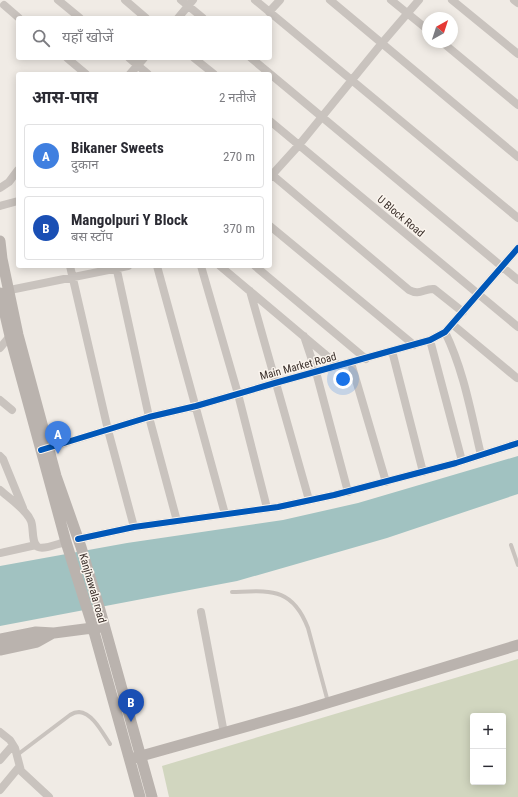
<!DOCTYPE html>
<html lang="hi">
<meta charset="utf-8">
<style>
body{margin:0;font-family:"Roboto Condensed","Noto Sans Devanagari",sans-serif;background:#f7f7f7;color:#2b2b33}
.controls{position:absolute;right:12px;bottom:12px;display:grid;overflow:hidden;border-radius:4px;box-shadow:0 2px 10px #0003}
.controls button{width:36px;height:36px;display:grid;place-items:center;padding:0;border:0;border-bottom:1px solid #e1e1e2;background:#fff;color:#2b2b33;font:20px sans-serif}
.compass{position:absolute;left:422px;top:12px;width:36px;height:36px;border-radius:50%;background:#fff;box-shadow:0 2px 10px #0003;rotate:39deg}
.you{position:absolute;left:343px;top:379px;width:14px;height:14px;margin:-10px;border:3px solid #fff;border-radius:50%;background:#1a73e8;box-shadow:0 0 0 6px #1a73e833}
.badge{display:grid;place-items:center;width:26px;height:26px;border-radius:50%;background:#db2777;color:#fff;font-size:13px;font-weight:700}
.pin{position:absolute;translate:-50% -33px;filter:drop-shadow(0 1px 2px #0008)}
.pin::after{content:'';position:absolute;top:21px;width:14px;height:12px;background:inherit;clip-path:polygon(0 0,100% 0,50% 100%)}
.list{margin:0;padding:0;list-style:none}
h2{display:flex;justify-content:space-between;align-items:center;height:52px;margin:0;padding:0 16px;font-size:17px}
h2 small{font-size:13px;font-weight:400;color:#7c7c81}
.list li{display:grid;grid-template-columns:26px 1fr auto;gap:12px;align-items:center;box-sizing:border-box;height:64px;margin:0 8px 8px;padding:0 8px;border:1px solid #e1e1e2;border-radius:4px}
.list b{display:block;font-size:15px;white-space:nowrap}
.list p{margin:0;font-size:13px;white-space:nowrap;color:#7c7c81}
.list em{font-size:13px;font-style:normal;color:#7c7c81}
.icon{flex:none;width:22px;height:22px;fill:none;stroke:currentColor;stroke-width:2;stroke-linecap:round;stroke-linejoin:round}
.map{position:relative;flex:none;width:518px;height:797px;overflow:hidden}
.search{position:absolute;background:#fff;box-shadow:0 2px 10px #0003;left:16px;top:16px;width:256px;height:44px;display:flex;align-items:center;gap:10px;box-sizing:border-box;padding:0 14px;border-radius:4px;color:#7c7c81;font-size:15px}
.panel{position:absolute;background:#fff;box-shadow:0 2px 10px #0003;left:16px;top:72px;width:256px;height:196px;border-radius:4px}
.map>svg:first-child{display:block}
</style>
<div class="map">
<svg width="518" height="797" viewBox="0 0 518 797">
<rect width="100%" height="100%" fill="#f0ebe5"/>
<path fill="#d1d6bf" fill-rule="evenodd" d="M518,659V797H169L162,766ZM473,716H503V782H473Z"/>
<path fill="#a1c2c1" d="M518,456V494L387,538L237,581L0,626V566L127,543L283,520L358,503Z"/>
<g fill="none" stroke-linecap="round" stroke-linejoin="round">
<path stroke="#c9c3be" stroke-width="4" d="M511,545L518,565
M232,592C269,591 292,586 308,628L328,702
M17,755L70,715C73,713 76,712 79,712C93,713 103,734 110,744"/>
<path stroke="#c9c3be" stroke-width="8" d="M58,0L80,18
M125,0L146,18
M181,0L203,18
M255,0L518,218
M330,0L518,157
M391,0L428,30
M452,0L518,54
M514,0L518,3
M4,5L19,18
M269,12L280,0
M178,18L193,0
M442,42L518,105
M67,58L86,74
M129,58L148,74
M194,58L214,74
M251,58L518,280
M130,74L144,58
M270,121L518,327
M270,173L409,290C420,296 424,288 434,289L463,312
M270,177L299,145L382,43L419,0
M0,188L9,182L18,170
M0,206L18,201
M270,226L414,345
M70,266L108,430L134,527
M116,266L149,417L177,521
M157,266L225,514
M201,266L238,394L267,508
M220,266L339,366
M255,266L366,359
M5,291L128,266
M250,291L309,500
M452,324L517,378
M445,332C464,371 471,413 481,455
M304,336L316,372L348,492
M430,340L462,461
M0,348L10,336
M392,351L423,472
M351,363L386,482
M0,400L12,410
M45,449L149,417L196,406L275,383L430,340L445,332L518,248
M0,456L3,459L23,508
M0,490C9,498 26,509 31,521C34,528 31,543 38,547C44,550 60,543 66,542
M78,539L134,527L278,507L334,495L456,463L518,443
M0,553L36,545
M201,612L224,733
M0,732L10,740L15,748L21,771L49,797
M0,760L13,745
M0,790L19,767"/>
<path stroke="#bab3ae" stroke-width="11" d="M0,241L2,259L18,335L56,476L81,547L100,610L152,797
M0,293L10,336L66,542L91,621L140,797
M0,639L36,632L54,633L100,627
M0,650L37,642L53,633
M134,758L301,711L518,645"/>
<g stroke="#fbf5ee" stroke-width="8">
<path id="cycleway" d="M41,450L149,417L196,406L275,383L430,340L445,332L518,248
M78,539L134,527L278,507L334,495L456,463L518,443"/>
</g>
<use href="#cycleway" stroke="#0057b8" stroke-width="6"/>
</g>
<g text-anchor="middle" stroke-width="3" stroke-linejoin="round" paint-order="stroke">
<g font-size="11" fill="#3b302b" stroke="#fbf5ee">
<text transform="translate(401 216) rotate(40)" y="4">U Block Road</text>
<text transform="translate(298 366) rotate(-15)" y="4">Main Market Road</text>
<text transform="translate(93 588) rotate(74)" y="4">Kanjhawala road</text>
</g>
</g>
</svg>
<div class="controls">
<button>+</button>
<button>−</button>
</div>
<svg class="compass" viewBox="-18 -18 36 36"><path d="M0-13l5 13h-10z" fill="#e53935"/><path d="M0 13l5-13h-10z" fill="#7c7c81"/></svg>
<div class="you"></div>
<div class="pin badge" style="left:58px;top:454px;background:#3f7fe0">A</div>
<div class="pin badge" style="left:131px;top:722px;background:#1a4fb4">B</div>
<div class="search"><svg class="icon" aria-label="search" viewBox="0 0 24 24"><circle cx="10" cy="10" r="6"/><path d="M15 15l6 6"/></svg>यहाँ खोजें</div>
<section class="panel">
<h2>आस-पास<small>2 नतीजे</small></h2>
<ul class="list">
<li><span class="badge" style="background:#3f7fe0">A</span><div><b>Bikaner Sweets</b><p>दुकान</p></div><em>270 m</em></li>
<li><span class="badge" style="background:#1a4fb4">B</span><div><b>Mangolpuri Y Block</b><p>बस स्टॉप</p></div><em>370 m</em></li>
</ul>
</section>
</div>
